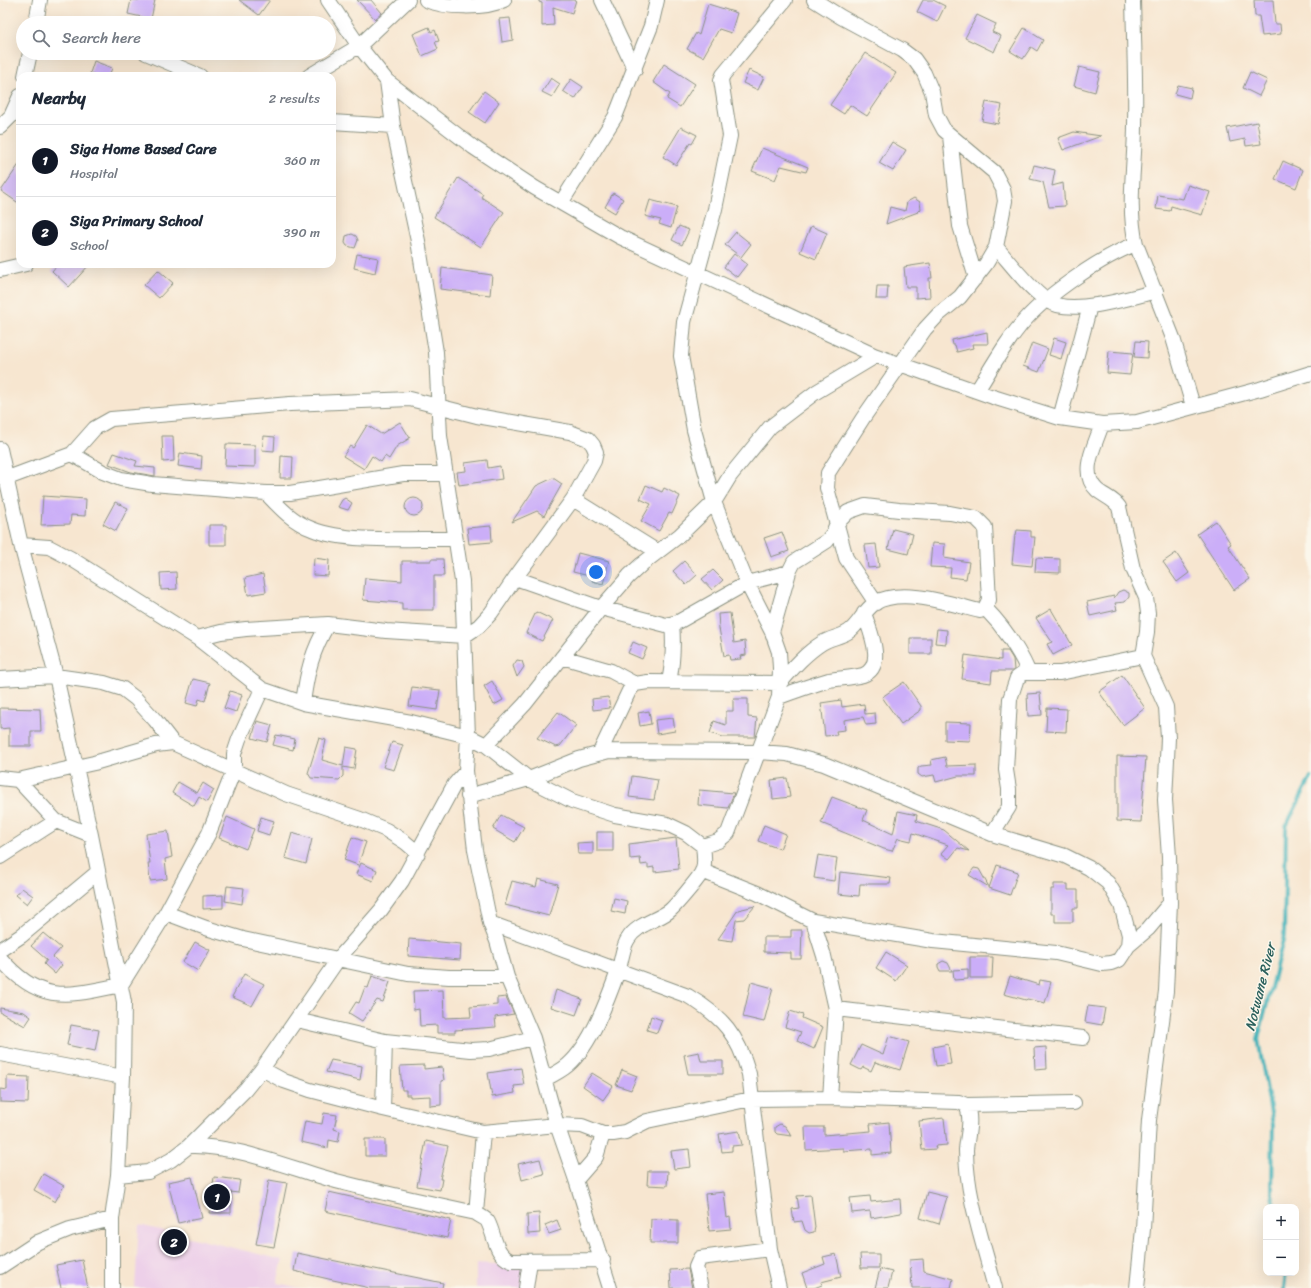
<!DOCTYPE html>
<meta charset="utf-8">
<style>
body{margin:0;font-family:Sriracha,sans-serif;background:#f6f6f7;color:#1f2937}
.controls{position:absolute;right:12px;bottom:12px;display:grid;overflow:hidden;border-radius:8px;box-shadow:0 4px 16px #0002}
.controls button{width:36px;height:36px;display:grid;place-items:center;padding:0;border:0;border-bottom:1px solid #e0e1e3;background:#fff;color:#1f2937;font:20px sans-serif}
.you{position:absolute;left:596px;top:572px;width:14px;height:14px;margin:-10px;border:3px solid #fff;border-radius:50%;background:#1a73e8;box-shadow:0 0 0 6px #1a73e833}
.badge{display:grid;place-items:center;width:26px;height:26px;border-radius:50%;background:#111827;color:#fff;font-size:13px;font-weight:700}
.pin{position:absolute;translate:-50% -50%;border:2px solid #fff;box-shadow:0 1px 4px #0006}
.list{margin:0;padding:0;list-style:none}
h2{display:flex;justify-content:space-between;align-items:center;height:52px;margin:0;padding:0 16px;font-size:17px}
h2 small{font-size:13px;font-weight:400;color:#747a83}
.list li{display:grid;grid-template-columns:26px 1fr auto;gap:12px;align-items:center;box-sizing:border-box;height:72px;padding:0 16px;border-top:1px solid #e0e1e3}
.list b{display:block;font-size:15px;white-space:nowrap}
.list p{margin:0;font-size:13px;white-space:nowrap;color:#747a83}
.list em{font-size:13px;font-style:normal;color:#747a83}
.icon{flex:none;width:22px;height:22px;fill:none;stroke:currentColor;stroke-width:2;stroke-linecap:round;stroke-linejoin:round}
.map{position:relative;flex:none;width:1311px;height:1288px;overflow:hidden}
.search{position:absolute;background:#fff;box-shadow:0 4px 16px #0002;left:16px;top:16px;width:320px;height:44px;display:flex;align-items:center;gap:10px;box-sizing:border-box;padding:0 14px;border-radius:22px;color:#747a83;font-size:15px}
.panel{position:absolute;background:#fff;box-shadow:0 4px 16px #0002;left:16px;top:72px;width:320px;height:196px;border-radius:12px}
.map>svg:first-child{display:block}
</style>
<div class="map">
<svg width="1311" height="1288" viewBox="0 0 1311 1288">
<rect width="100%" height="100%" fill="#fbf7ec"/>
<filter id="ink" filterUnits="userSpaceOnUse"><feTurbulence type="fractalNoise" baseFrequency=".025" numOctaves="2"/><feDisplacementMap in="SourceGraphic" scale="8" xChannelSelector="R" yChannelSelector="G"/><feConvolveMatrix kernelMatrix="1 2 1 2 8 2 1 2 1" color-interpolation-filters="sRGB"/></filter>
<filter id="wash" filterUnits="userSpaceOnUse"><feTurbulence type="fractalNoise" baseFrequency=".012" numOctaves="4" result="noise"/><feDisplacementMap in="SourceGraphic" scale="16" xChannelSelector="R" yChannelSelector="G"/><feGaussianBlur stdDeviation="0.9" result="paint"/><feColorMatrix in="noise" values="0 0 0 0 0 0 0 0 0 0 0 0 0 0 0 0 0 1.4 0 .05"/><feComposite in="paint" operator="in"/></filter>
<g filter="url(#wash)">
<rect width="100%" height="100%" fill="#f7e6d0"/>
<path fill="#edd0e9" d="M139,1225L283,1260L277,1283L301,1288H135Z
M476,1263L527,1266L525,1288H476Z"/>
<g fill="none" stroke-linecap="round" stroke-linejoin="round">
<path stroke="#42b2b9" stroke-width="4" d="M1274,1207L1272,1194L1273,1125L1258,1039L1284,936L1286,826L1311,777
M1284,1288L1286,1273"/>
</g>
<g id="blocks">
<path fill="#cbaef8" d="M131,0H155L151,19L128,14Z
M239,0H270L259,15Z
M357,0H371L382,13L375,19Z
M539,0H576L572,13L553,7L554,25L542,26V3L539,2Z
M923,0H933L945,6L937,22L917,12Z
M1254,0H1273L1275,24H1280L1281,34L1262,36L1259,16H1255Z
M708,4L737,13L731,33L719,29L703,57L687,49L696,33L699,35Z
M977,15L996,24L992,32L1001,36L994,52L965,38Z
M510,18L513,40L502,42L499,19Z
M429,27L431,32L435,30L439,41L435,42L438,49L422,56L413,34Z
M1024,28L1043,40L1037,51L1031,47L1023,59L1010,51Z
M865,53L896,73L867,116L850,105L844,114L830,105Z
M94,61L112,68L109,76H99L90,73Z
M664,64L695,84L680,107L667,99L670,94L653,82Z
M1079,67L1100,72L1095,92L1074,86Z
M749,70L764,77L758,90L743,83Z
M1250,72L1267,80L1259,96L1243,88Z
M551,78L560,84L552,97L542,92Z
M571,79L583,87L575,99L563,91Z
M1178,85L1192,88L1190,98L1175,94Z
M484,91L499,102L485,123L469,112Z
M986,102L1002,105L998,124L982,121Z
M1257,122L1261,144L1246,146L1245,139L1230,142L1227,128Z
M681,127L697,135L692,144L690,143L676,165L663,157Z
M1074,132L1101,136L1063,150L1058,138Z
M892,142L906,150L893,171L879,163Z
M762,148L808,167L806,172L781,166L775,180L752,171Z
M1283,161L1303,170L1296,188L1275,179Z
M20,163V204L1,191Z
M1034,165L1055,170L1052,186L1063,183L1065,206L1049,207L1043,182L1030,179Z
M458,178L483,194L481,197L504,212L481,247L434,217Z
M1188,185L1210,192L1202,215L1171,206L1170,211L1156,209L1158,195L1183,199Z
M613,193L623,199L615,213L605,207Z
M914,198L920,202L921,209L918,212L886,224L890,207L905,211L907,202Z
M650,200L677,207L671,228L659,224L661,220L645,216Z
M679,226L689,230L682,245L672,240Z
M811,226L827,233L816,259L800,252Z
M736,232L751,244L741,257L725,245Z
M352,234L356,236L358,240L355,248L347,246L345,243L346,236Z
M357,254L378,258L375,273L354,268Z
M734,254L747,264L737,277L724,267Z
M930,263L932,278H929L930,297L916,298V287H906L904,267Z
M58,264H90L69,287L52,271Z
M442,268L492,275L490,295L440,289Z
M158,270L173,283L159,298L144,285Z
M877,286H888L887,299H876Z
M987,332L988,344H972L973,348L957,352L955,345H953L952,340Z
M1054,338L1066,342L1061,359L1049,355Z
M1136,341L1148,342L1147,358L1134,357Z
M1032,343L1048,349L1039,372L1023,366Z
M1109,351L1133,353L1130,375L1107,373Z
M400,422L410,438L397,446L389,459L385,456L381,462L372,456L364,469L343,456L350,446L353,448L367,425L381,434Z
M162,436H173L174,461L163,462Z
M264,436L275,437L274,451L262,450Z
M226,444L255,445V467L225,466Z
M114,453L137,461L135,466L155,468V476L131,472L109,464Z
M180,453L202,456L201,469L178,466Z
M281,456L293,457L292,478H280Z
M487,460L488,468L500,466L502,479L459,485L457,472L466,471L465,463Z
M553,478L562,484L544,516L537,511L512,522L536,486Z
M646,485L662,492L664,488L680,496L672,514L669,513L659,531L641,521L651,504L640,499Z
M43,496L86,499L85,516L71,515L70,524L41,525Z
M345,498L352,503L348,510L338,507L342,500Z
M405 507a9 9 0 1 1 18 0a9 9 0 1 1-18 0Z
M115,502L128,508L116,531L103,524Z
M1216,521L1231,544L1228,546L1250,579L1234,590L1197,534Z
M209,525H226V545H209Z
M491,526L492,542L469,544L467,528Z
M893,529L913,534L908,554L888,549Z
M1017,530L1031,531V537H1035L1032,566L1012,564L1015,535H1016Z
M782,532L789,551L771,557L764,538Z
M932,543L945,544L944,558L969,562L966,579L950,577L951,568L930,567Z
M876,544L879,567L868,568L865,545Z
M578,553L609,561L603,584L592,581L593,577L573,572Z
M1176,553L1189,573L1177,582L1163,562Z
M314,558L329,560L328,576L313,575Z
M1036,558L1060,559V573L1035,572Z
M431,559H443L444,576H434V610H402V603L363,600L365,578L402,581V561H431Z
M684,561L697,575L686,585L673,571Z
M713,570L723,580L712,590L702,579Z
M176,572L177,589L161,590L160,573Z
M263,574L266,592L248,595L245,578Z
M1123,590L1129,593V597L1125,602L1115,603L1117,610L1090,616L1087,602L1114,596V598L1118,592Z
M1051,609L1072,645L1053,655L1047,644L1052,642L1036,618Z
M536,612L553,620L542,641L526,633Z
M730,613L734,643L745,641L746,655L740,656L741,659L730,660L729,655L724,656L719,628L718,614Z
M937,629L947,630L946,644L935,643Z
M910,638H931V654H910Z
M633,642L647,648L642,659L628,653Z
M1001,651H1008L1013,659L1014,670L1012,671H992L991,683L962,679L965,655L1001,660Z
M517,660L522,661L524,667L517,677L513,666Z
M1122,675L1145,708L1123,725L1099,692Z
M193,679L210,683L205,701L199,699L197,706L186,703Z
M492,681L503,700L494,705L484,686Z
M904,682L921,706V710L901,724L882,697Z
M412,687L440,690L437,710L409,706Z
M230,691L242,695L236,712L224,708Z
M1040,693L1042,715L1028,716L1027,694Z
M608,697L610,708L593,710L592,699Z
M733,699H748V717L757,718L755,737H723L710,733L714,721L726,725V711H733Z
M841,700L842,707L864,704L865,714L875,713L876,724L866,725L863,717L844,720L845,730L836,731L837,735L825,736L821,703Z
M0,708L40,709L41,731H31V746H9V728L0,729Z
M1047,708L1067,709L1066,732L1046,731Z
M649,711L651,724L640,726L638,713Z
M558,712L576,725L560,746L556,747L537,738Z
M673,718L675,731L657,734L655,720Z
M257,721L272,725L267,742L252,738Z
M945,722L971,723L970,741L945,740Z
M276,735L295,739L293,750L273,745Z
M319,738L326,740L322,760L343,766L346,747L357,749L354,769L343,767V776L339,780L311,778L308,773Z
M392,742L403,745L394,770L383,767Z
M1117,756L1146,757L1141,822L1117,821Z
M945,757L947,766L976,765V776H958L936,782L934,775L922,777L918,774V768L921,766L932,765L931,760Z
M632,776L658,780L654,800L629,797Z
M787,778L790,797L773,799L771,780Z
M178,782L197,793L203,783L214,790L207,802L199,797L194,806L172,793Z
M699,790L734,793L728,808L698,805Z
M832,797L867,810L863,820L893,834L898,811L917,815L916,821L944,830L969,851L958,848L949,859L941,853L948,845L913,833L911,841L898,838L892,851L884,849L821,823Z
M501,815L524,827L515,842L493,829Z
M227,817L254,829L246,849L219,838Z
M261,817L274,821L269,835L257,831Z
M764,825L786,834L780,849L758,841Z
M168,831L172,857L165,859L167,879L150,881L148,863H150L146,834Z
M597,832H613V851H597Z
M292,833L312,839L306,864L285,858Z
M352,837L366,842L358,865L344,860Z
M676,838L679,869L654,872V867L648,868V864L641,865L640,858L630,859L629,844Z
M593,842V854H578L577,843Z
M818,855L837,858L834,881L814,878Z
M361,863L377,870L373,881L356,874Z
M997,865L1018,872L1010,895L989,888Z
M974,868L979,869L989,887L969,875Z
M840,872L891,878L890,884H860L859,896L838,894Z
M538,879L558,884L549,916L505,905L512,881L536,887Z
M1054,884H1068V890H1078V908H1073V922H1055V914H1051V889H1054Z
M227,886L244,888L242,904L225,901Z
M22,888L33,896L27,904L16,895Z
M223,895V908L203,909V896Z
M614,898L627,901L625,914L611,911Z
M755,906L744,919L736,920L732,941L718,939L738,910Z
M791,930H802L801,959H791V953L764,952V937H791Z
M43,933L61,948L53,957L62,965L55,974L44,964L47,960L31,946Z
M409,939L461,944L460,960L408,956Z
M195,942L210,950L198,971L183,962Z
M886,952L907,965L896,981L876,968Z
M970,957H993L992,978H970Z
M943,961L948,963L952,971H940L938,967V964Z
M968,969V979L954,980L953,970Z
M244,974L264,984L252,1006L232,997Z
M372,976L390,982L383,1002L377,1000L362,1021L349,1013L356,1002L359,1003L365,987L368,988Z
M1010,976L1039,985L1040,980L1051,982L1045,1003L1027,999L1026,1000L1004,994Z
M751,982L773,988L764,1022L743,1017Z
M443,990L444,1018L471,1017L470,1007L497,1005V998L506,997L514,1014L495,1017L496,1027L455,1030V1033H437V1025L420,1026L419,1009L414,1010L413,991Z
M556,990L582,999L576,1015L551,1007Z
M1088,1006L1105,1008L1102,1025L1085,1022Z
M0,1008L24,1012L31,1017L25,1026L0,1012Z
M790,1011L803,1015L802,1018L823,1027L814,1049L797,1041L801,1032L785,1027Z
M651,1016L662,1020L657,1033L647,1030Z
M71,1025L99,1030L95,1051L67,1045Z
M889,1036L909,1042L900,1070L875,1062L871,1071L863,1067L861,1070L851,1065L861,1045L883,1055Z
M948,1044L951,1064L936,1066L933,1047Z
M1046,1047L1047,1069L1035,1070L1034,1048Z
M699,1052L701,1061H723V1074H688L684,1055Z
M331,1060L362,1066L360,1080L326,1072Z
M424,1065V1069L442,1067L444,1080L441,1081V1105L430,1106V1096L410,1097V1095H406V1090H402L400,1066Z
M521,1068L524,1085L514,1086L515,1093L492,1097L488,1073Z
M622,1070L637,1076L631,1090L616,1085Z
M592,1073L613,1086L603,1100L583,1086Z
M7,1076L29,1077L28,1103L0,1102V1089L7,1090Z
M324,1113L337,1115L334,1129L340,1131L338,1142L329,1140L328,1148L301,1142L305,1121L322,1124Z
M944,1118L947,1145L935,1146L936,1149L922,1150L919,1121Z
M889,1122L891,1153L872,1155V1149L843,1151V1148L806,1150L805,1127H824V1135L871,1131L870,1124Z
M780,1124L785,1126L792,1136L777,1134L775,1132V1127Z
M739,1131L742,1145L732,1146V1151L722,1152L719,1134Z
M365,1139H385V1156H365Z
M426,1141L448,1146L440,1179H442L440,1190L417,1186Z
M689,1149L691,1167L674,1169L671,1151Z
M540,1159L544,1174L522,1180L518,1164Z
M648,1171H668L667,1186L647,1185Z
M43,1174L64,1186L55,1202L34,1190Z
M192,1177L202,1218L178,1223L168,1182Z
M214,1177L240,1180L238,1193L231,1192V1213H209Z
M269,1180L287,1183L274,1247L256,1244Z
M329,1192L451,1220L447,1238L325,1211Z
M724,1192L727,1218L730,1217L731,1229L709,1231L705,1194Z
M927,1192L947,1197L939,1224L920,1218Z
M811,1195L815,1227L814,1232L809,1233L805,1230L802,1221L794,1222L792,1209L799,1208L797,1196Z
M870,1196L871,1202L900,1199L901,1213L871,1218L870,1211L852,1213L850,1198Z
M539,1213L540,1233L528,1234L527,1214Z
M651,1219L678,1220V1243H650Z
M557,1220L561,1230L549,1234L545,1225Z
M297,1253L443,1283L442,1288H370L333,1280L294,1271Z
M836,1254L841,1277L821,1282L822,1285L814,1288H807L802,1273L825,1264L823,1257Z
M860,1254H879V1268H861Z
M923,1259L924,1271L953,1279L951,1288H912L910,1260Z
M82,1260L88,1288H61L56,1265Z
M688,1269L692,1288H671L670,1270Z
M880,1269L892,1272L888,1288H875Z"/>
</g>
</g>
<g filter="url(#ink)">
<use href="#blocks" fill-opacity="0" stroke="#8b9282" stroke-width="1"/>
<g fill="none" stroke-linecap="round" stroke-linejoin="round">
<g stroke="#8b9282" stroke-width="16">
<path id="minor" d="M328,0L359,46L387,81L473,147L535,188L620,237L874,355L993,397L1060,418L1102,424L1137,422L1260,389L1311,373
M426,0C444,8 486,9 504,0
M602,0L635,70
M814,0L841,17L902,50L914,59L924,73L932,92L936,115L944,130L994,172L1003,189L1005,201L996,247L986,264L960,297L938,315L925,329L863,418L828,473L827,488L846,558L876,603
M1133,0C1134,42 1136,84 1135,125C1135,165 1127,205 1136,244L1173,338L1193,406
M36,23L40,0
M146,53L200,76
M25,76L30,53
M309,76L359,46L408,0
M387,81L393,126L418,241L436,352L440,436L462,581L468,736L466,771L475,850L490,923L497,941L507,977L533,1038L557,1125L576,1180L610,1288
M332,122L393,126
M0,127L11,116L20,96
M950,136L960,226L976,278
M561,203L615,117L651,26L657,0
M996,247C1011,264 1027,286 1046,300C1068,317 1131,298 1156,291
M0,270L26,264
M977,391C992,367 1006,341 1025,320C1048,294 1103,256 1136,244
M1060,418L1090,306
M1102,424C1096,444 1078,472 1097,490C1104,496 1114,499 1119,507L1133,569L1146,598L1148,613L1147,632L1143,656L1166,707L1168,738L1165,800L1169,857L1170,903L1166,991L1149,1120L1143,1229L1137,1288
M0,449L21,545L56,676L91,835L124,1002L123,1077L118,1175L112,1219V1288
M72,454L103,472L121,479L152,484L266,493H290L403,474H445
M5,479L72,454L95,428L111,419L290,404L410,399L477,416L570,432L588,439L593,445L596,452L594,461L573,499L515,578L491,613L479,626L464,636L386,631L328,624L246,629L221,632L197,638
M266,493C280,508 293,522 312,529C349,544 414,538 455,539
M573,499L658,552
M21,545L49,547L70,558L197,638L262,689L303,703L411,722L468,736L486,745L529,779L572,801L615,815L667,824L686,833L703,846C704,853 705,863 703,870C700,877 674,908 668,912C655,921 636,925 628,939C622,948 622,961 618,971C608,999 591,1045 568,1065C561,1071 553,1075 545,1079
M515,578L601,608L666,625L678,622L747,583L789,572
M985,608C1005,628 1018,648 1029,673
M562,657L611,671L635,684
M0,679L56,676L104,683L123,689L136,699L155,720L173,743L286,794L360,819L386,830L405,842L418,853
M669,682C673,662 674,645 672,624
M779,697C795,691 812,685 829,680C840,678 852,678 863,675C887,666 869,629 864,613
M303,703C307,672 312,651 328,624
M486,745L525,704L601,608L629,576L642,564L680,535L714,502L730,476L770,427L816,392L876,356
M600,752L629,691L635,684L648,682L780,683C793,668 806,653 822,643C830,638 840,637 848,632C859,625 863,611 875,603C902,587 951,604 980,611L985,608L989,600L985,527L976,518L950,513L899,510L865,506L848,512L837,523L833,533L827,541L794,562L789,572L772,632
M0,778L18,780L56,821L91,835
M18,780L94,763L156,745L173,743
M468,796L529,779L579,759L609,751L759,752L787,754L824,764L992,834L1065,856L1089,868L1108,883L1121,905L1129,935L1128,946L1123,954L1119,960L1111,963L1102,964L1056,953L933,941L813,921L757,893L702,871
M992,834L1009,807V789L1006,770L1010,699L1017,678L1024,673H1060L1143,656
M703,846L718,841L728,833L779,697L780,668L779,652L772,632L747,583L714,502L694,430L681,356L684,322L715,209L730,136L721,80L723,75L785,0
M0,857L56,821
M166,913L206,928L243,939L408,974L449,977H507
M813,921L824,956L836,1009L830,1098
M490,923L688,996C723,1017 738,1035 749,1074L770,1249L779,1288
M1128,946L1148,929L1170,903
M0,950L21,936L98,872
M0,958C40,1005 67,996 121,985L166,913L209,833L234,770V754L239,739L262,689
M836,1009L1083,1038
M297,1020L385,1041L471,1050L489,1049L533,1038
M0,1054L123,1077
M262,1069L284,1081L310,1090L383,1109L483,1132L557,1125L582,1126L603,1134H613L625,1132L647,1121L751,1099L830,1098L959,1102L966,1105L1074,1103
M966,1105C973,1119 967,1136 966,1150C966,1195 984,1245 995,1288
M383,1109L385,1041
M189,1146C234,1144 292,1169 336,1181C382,1193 429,1203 476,1213C479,1216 486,1218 488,1222C495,1236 495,1255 511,1261L603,1260
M118,1175L148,1172L171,1160L189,1146L245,1090L262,1069L339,958L381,910L402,881L454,785L466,771
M576,1180L596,1157L603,1134
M476,1213L483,1132
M0,1267L38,1242L70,1229L112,1219
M526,1288L530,1261
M701,1288L696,1267L700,1258L770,1249"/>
</g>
<use href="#minor" stroke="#fff" stroke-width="14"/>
</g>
</g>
<g text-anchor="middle" stroke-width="3" stroke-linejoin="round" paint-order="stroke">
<g font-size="14" font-style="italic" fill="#2a605c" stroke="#fbf7ec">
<text transform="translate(1260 987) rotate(-76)" y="5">Notwane River</text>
</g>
</g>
</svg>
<div class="controls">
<button>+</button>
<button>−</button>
</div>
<div class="you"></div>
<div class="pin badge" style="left:217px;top:1197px">1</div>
<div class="pin badge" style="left:174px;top:1242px">2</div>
<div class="search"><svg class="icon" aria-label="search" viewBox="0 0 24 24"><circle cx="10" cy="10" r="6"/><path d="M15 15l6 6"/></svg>Search here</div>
<section class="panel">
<h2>Nearby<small>2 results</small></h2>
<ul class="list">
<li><span class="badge">1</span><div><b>Siga Home Based Care</b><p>Hospital</p></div><em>360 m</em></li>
<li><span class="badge">2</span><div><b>Siga Primary School</b><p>School</p></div><em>390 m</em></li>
</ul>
</section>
</div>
